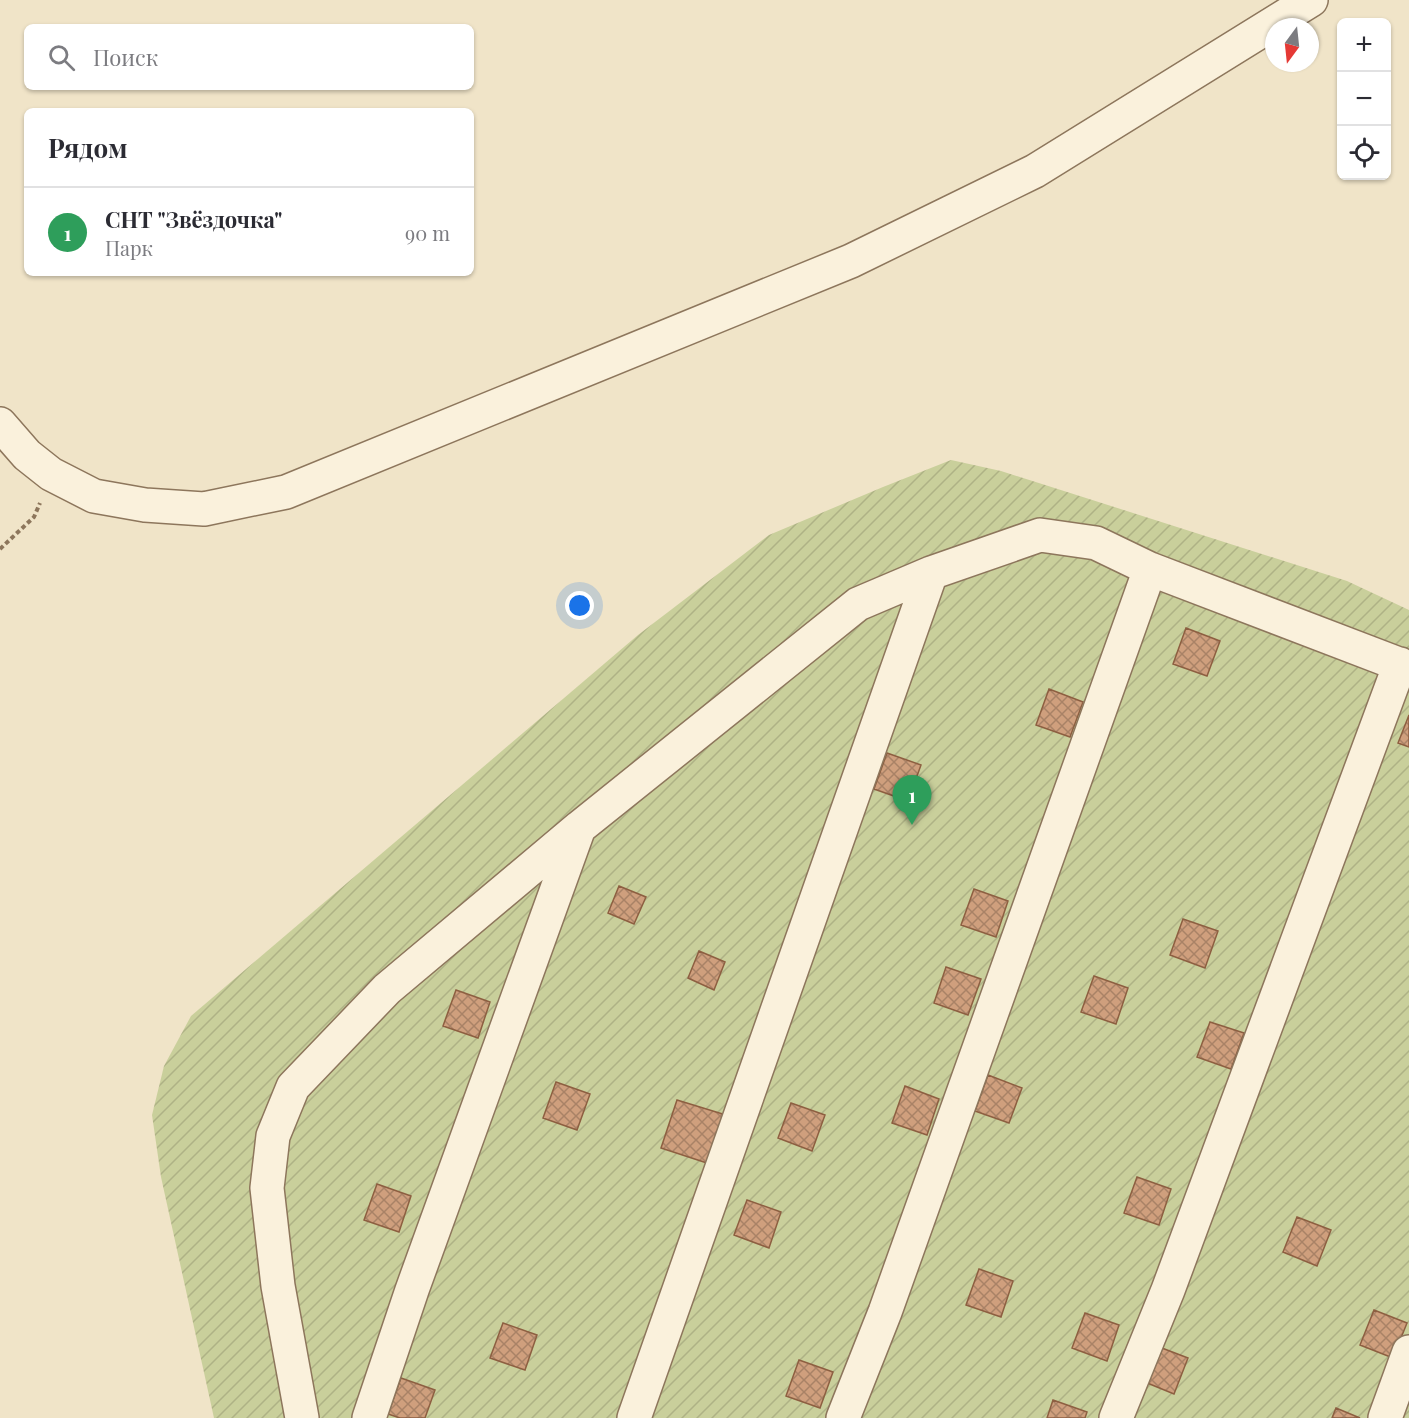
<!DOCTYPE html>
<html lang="ru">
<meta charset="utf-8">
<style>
body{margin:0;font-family:"Playfair Display",serif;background:#f2f2f3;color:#2b2b33}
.controls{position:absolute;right:18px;top:18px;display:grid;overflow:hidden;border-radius:9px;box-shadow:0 2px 4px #0004}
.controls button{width:54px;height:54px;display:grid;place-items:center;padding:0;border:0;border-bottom:2px solid #e1e1e2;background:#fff;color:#2b2b33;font:30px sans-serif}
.compass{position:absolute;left:1265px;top:18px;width:54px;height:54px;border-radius:50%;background:#fff;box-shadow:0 2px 4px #0004;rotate:195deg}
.you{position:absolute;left:580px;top:606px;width:21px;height:21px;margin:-15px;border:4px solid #fff;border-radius:50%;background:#1a73e8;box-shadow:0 0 0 9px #1a73e833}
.badge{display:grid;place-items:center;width:39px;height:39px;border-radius:50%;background:#9e2a2b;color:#fff;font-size:20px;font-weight:700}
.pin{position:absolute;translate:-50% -50px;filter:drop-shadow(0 2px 3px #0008)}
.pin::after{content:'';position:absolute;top:32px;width:21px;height:18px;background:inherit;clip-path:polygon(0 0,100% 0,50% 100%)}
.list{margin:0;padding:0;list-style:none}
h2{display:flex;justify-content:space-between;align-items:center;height:78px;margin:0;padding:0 24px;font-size:26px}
h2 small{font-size:20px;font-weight:400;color:#7c7c81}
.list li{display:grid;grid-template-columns:39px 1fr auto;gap:18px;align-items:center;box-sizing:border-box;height:90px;padding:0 24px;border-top:2px solid #e1e1e2}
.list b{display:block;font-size:22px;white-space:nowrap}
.list p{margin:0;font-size:20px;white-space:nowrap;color:#7c7c81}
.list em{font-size:20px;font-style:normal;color:#7c7c81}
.icon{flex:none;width:33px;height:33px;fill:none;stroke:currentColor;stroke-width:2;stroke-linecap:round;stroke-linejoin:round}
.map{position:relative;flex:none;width:1409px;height:1418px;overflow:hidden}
.search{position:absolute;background:#fff;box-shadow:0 2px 4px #0004;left:24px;top:24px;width:450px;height:66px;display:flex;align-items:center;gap:15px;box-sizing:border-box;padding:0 21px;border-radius:9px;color:#7c7c81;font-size:22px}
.panel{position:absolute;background:#fff;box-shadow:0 2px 4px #0004;left:24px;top:108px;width:450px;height:168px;border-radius:9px}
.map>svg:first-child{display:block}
</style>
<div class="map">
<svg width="1409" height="1418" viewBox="0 0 1409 1418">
<defs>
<pattern id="garden-furrows" width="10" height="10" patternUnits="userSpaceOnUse" patternTransform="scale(1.5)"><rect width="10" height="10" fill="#c9cf9b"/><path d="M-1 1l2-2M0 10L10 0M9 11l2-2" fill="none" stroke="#aeb285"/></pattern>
<pattern id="building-cross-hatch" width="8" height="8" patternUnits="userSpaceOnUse" patternTransform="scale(1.5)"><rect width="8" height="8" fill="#cf9f7d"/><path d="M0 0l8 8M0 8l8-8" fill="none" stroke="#a98266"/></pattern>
</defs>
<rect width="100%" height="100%" fill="#f0e4c8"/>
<path fill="url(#garden-furrows)" d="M951,460L1001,471L1347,581L1409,610V1418H214L161,1177L152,1115L164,1066L191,1016L638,635L769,535L883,487Z"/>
<path fill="url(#building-cross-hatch)" stroke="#8d5f41" stroke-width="1.5" d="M1186,628L1220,641L1207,676L1173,664Z
M1049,689L1083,702L1070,737L1036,725Z
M1409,715V747L1398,743Z
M887,753L921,765L908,801L874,789Z
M619,886L646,897L634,924L608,913Z
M974,889L1008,901L996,937L961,925Z
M1183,919L1218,931L1205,968L1170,955Z
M699,951L725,962L714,990L688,978Z
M946,967L981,979L968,1015L934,1003Z
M1094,976L1128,988L1116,1024L1081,1012Z
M456,990L490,1002L478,1038L443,1026Z
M1210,1022L1244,1033L1231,1069L1197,1057Z
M988,1075L1022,1088L1009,1123L975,1111Z
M556,1082L590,1094L577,1130L543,1118Z
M905,1086L939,1099L927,1135L892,1123Z
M677,1100L726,1115L710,1164L661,1148Z
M791,1103L825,1115L812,1151L778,1138Z
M1137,1177L1171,1189L1159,1225L1124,1213Z
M377,1184L411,1196L399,1232L364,1220Z
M747,1200L781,1212L769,1248L734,1235Z
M1297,1217L1331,1230L1317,1266L1283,1252Z
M979,1269L1013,1281L1001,1317L966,1305Z
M1374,1310L1407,1323L1393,1358L1360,1345Z
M1085,1313L1119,1325L1107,1361L1072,1348Z
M503,1323L537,1335L525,1370L490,1358Z
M1154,1345L1188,1358L1174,1394L1140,1380Z
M799,1360L833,1372L820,1408L786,1396Z
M401,1378L435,1390L425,1418H400L388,1414Z
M1053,1400L1087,1412L1085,1418H1047Z
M1336,1408L1360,1418H1332Z"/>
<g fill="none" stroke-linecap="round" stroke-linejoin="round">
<g stroke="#8d765c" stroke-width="36">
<path id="minor" d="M0,424L27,455L51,474L94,496L145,505L204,509L286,492L851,261L1035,171L1311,0
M302,1418L278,1286L267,1188L273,1136L293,1087L387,989L580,827L858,604L931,573L1040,535L1096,543L1150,569L1409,668
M369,1418L412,1290L579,828
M634,1418L931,573
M843,1418L885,1312L1150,569
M1116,1418L1168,1290L1400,664
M1385,1418L1409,1352"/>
</g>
<path stroke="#8d765c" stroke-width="4" stroke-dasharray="4.5 3" stroke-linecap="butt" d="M0,549L34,517L40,503"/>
<use href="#minor" stroke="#faf1dc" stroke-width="33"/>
</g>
</svg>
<div class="controls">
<button>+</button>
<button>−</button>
<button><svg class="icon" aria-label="locate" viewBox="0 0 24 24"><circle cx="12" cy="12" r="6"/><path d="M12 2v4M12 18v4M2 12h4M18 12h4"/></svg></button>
</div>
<svg class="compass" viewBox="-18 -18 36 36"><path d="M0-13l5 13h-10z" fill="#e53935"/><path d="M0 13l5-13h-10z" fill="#7c7c81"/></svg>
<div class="you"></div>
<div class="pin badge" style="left:912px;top:825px;background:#2e9e5b">1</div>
<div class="search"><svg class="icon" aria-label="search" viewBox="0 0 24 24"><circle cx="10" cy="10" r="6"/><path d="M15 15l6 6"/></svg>Поиск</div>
<section class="panel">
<h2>Рядом<small></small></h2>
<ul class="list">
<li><span class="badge" style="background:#2e9e5b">1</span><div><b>СНТ &quot;Звёздочка&quot;</b><p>Парк</p></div><em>90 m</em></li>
</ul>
</section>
</div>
